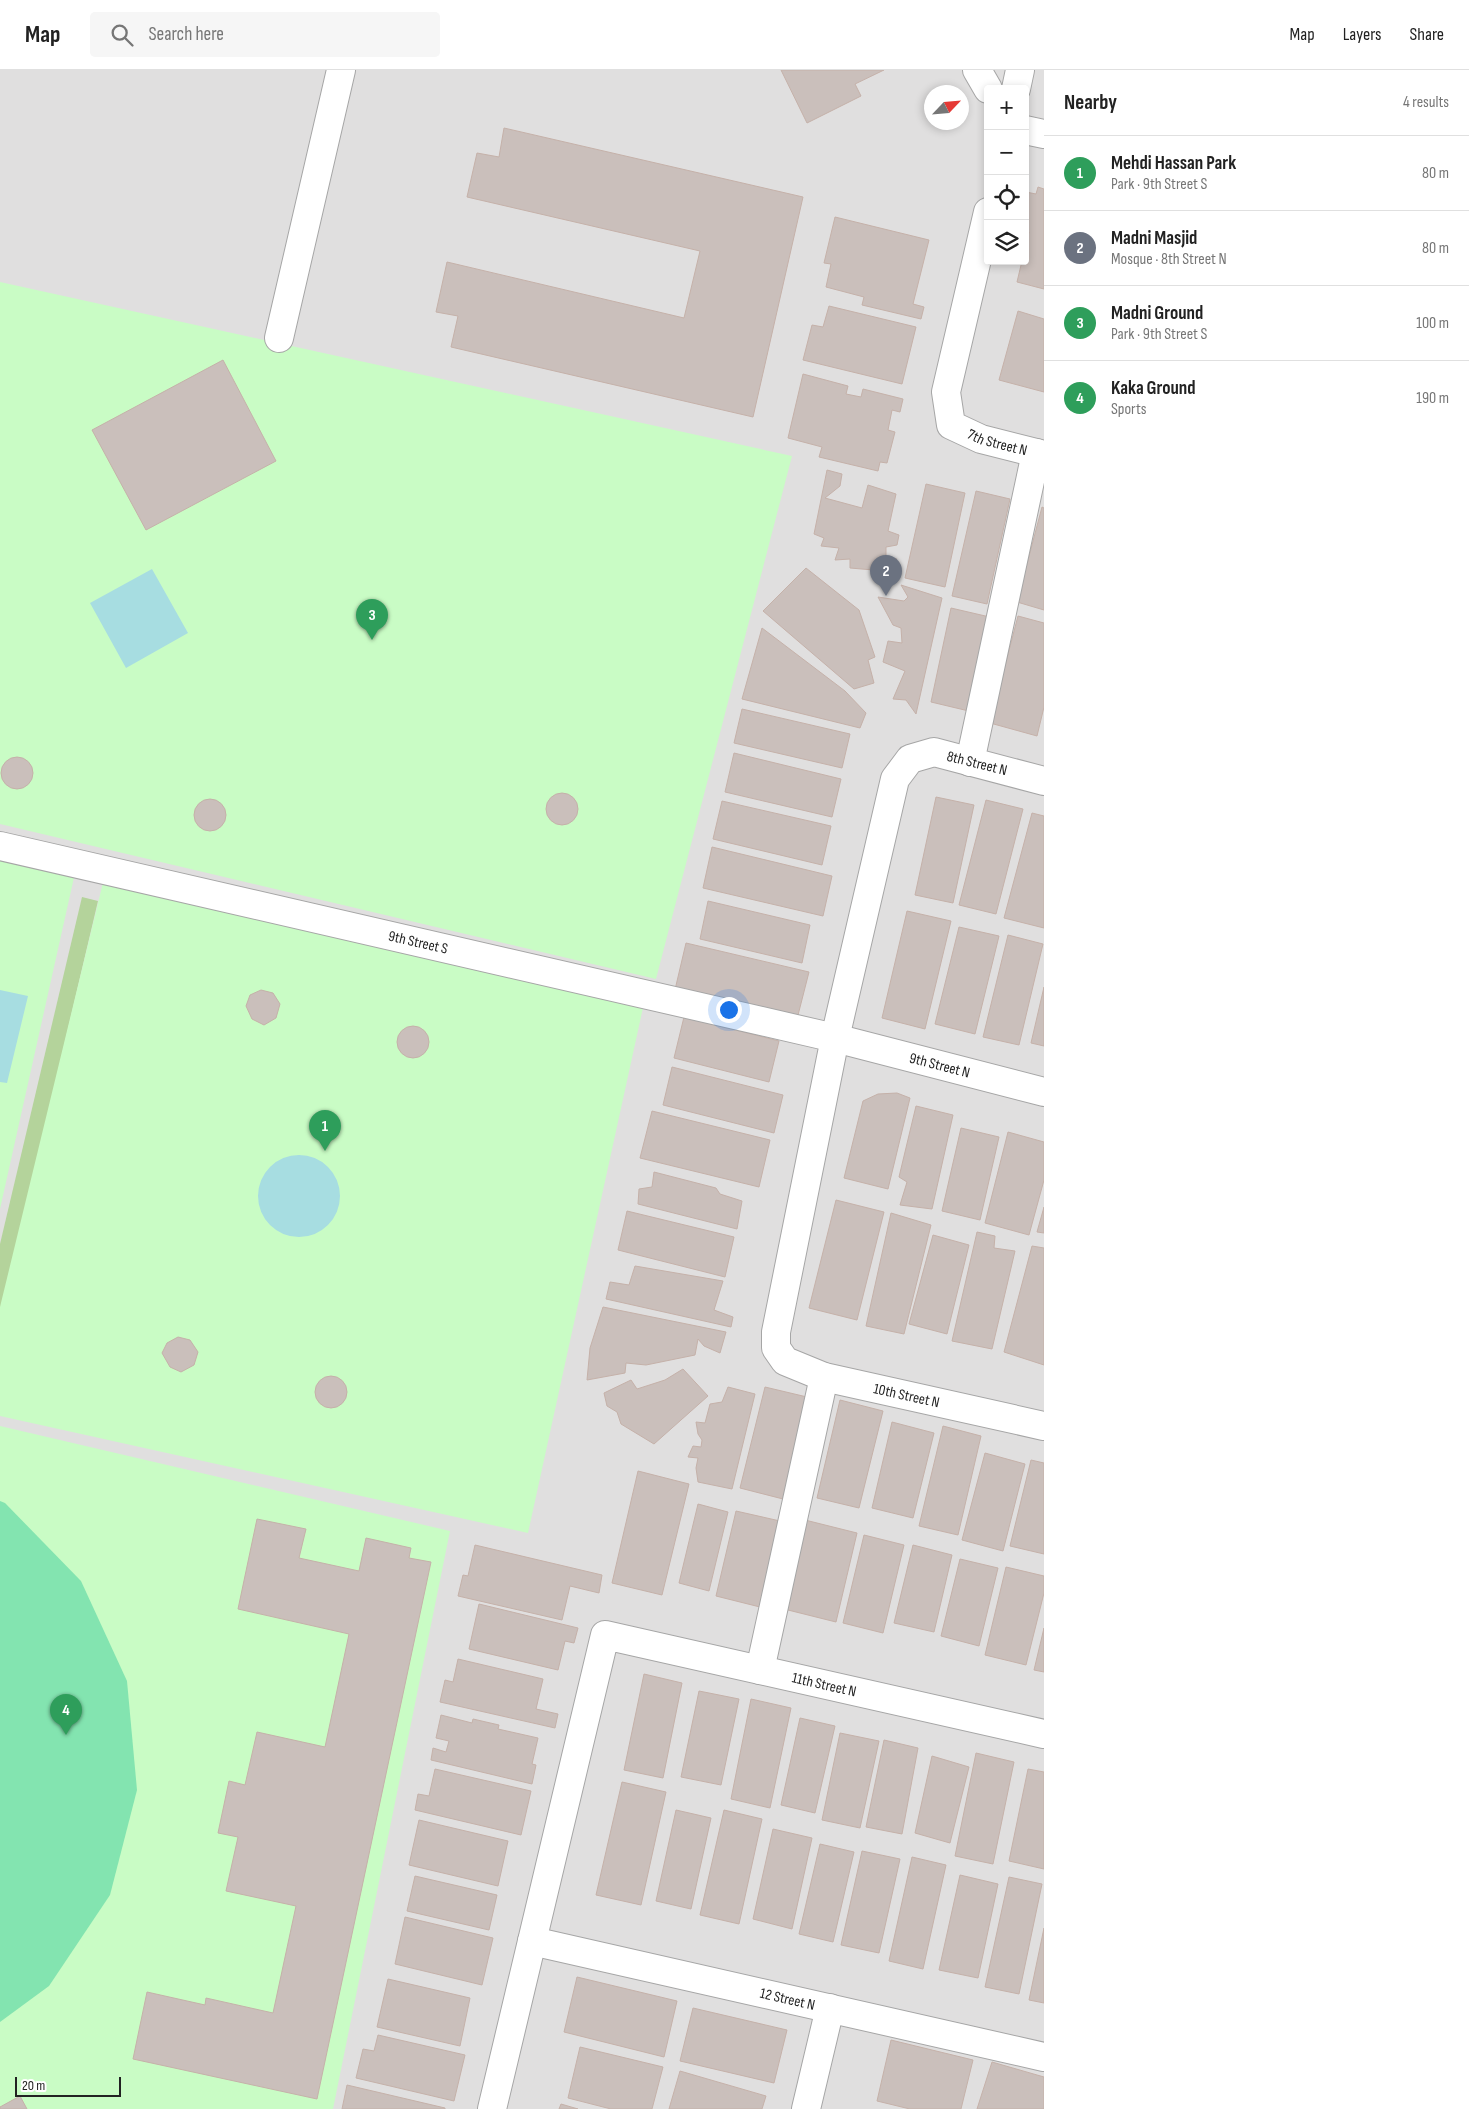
<!DOCTYPE html>
<meta charset="utf-8">
<style>
body{margin:0;font-family:"Sofia Sans Condensed",sans-serif;background:#f6f6f6;color:#222}
.controls{position:absolute;right:15px;top:15px;display:grid;overflow:hidden;border-radius:5px;box-shadow:0 2px 8px #0003}
.controls button{width:45px;height:45px;display:grid;place-items:center;padding:0;border:0;border-bottom:1px solid #e0e0e0;background:#fff;color:#222;font:25px sans-serif}
.compass{position:absolute;left:924px;top:15px;width:45px;height:45px;border-radius:50%;background:#fff;box-shadow:0 2px 8px #0003;rotate:64deg}
.scale{position:absolute;left:15px;bottom:12px;width:106px;box-sizing:border-box;padding-left:5px;border:2px solid #222;border-top:0;font-size:14px;line-height:18px;white-space:nowrap;color:#222;-webkit-text-stroke:4px #fff;paint-order:stroke}
.you{position:absolute;left:728px;top:939px;width:18px;height:18px;margin:-12px;border:4px solid #fff;border-radius:50%;background:#1a73e8;box-shadow:0 0 0 8px #1a73e833}
.badge{display:grid;place-items:center;width:32px;height:32px;border-radius:50%;background:#0f766e;color:#fff;font-size:16px;font-weight:700}
.pin{position:absolute;translate:-50% -41px;filter:drop-shadow(0 1px 2px #0008)}
.pin::after{content:'';position:absolute;top:26px;width:18px;height:15px;background:inherit;clip-path:polygon(0 0,100% 0,50% 100%)}
.list{margin:0;padding:0;list-style:none}
h2{display:flex;justify-content:space-between;align-items:center;height:65px;margin:0;padding:0 20px;font-size:21px}
h2 small{font-size:16px;font-weight:400;color:#767676}
.list li{display:grid;grid-template-columns:32px 1fr auto;gap:15px;align-items:center;box-sizing:border-box;height:75px;padding:0 20px;border-top:1px solid #e0e0e0}
.list b{display:block;font-size:19px;white-space:nowrap}
.list p{margin:0;font-size:16px;white-space:nowrap;color:#767676}
.list em{font-size:16px;font-style:normal;color:#767676}
.icon{flex:none;width:28px;height:28px;fill:none;stroke:currentColor;stroke-width:2;stroke-linecap:round;stroke-linejoin:round}
.map{position:relative;flex:none;width:1044px;height:2039px;overflow:hidden}
header{display:flex;align-items:center;gap:30px;box-sizing:border-box;height:70px;padding:0 25px;background:#fff;border-bottom:1px solid #e0e0e0}
header strong{font-size:24px}
nav{display:flex;gap:28px;margin-inline-start:auto;font-size:18px}
.search{width:350px;height:45px;background:#f6f6f6;display:flex;align-items:center;gap:12px;box-sizing:border-box;padding:0 18px;border-radius:5px;color:#767676;font-size:19px}
main{display:flex}
aside{flex:1;background:#fff}
.map>svg:first-child{display:block}
</style>
<header>
<strong>Map</strong>
<div class="search"><svg class="icon" aria-label="search" viewBox="0 0 24 24"><circle cx="10" cy="10" r="6"/><path d="M15 15l6 6"/></svg>Search here</div>
<nav><a>Map</a><a>Layers</a><a>Share</a></nav>
</header>
<main>
<div class="map">
<svg width="1044" height="2039" viewBox="0 0 1044 2039">
<rect width="100%" height="100%" fill="#f2ede8"/>
<path fill="#e0dfdf" fill-rule="evenodd" d="M0,0H1044V2039H0ZM988,19H1025V191H988ZM932,22H962V52H932Z"/>
<path fill="#b4d39b" d="M82,827L98,831L0,1248V1174Z"/>
<path fill="#c9fcc5" d="M0,212L792,386L656,909L0,754Z
M0,775L77,794L0,1139Z
M106,800L646,924L528,1463L0,1346V1237Z
M0,1356L450,1461L333,2039H0Z"/>
<path fill="#83e4b0" d="M0,1431L5,1433L81,1511L127,1611L137,1720L110,1825L49,1916L0,1952Z"/>
<path fill="#a7dde1" d="M152,499L188,563L126,598L90,533Z
M0,920L28,926L7,1013L0,1012Z
M258 1126a41 41 0 1 1 82 0a41 41 0 1 1-82 0Z"/>
<path fill="#cabfbb" stroke="#c5b1a9" d="M781,0H884L855,14L861,26L807,53Z
M504,58L803,127L753,347L451,277L458,246L436,242L447,192L684,248L700,181L467,127L477,83L499,87Z
M1038,117L1044,119V219L1017,212L1022,191H1025V178L1029,162L1025,161V124L1026,122L1036,124Z
M835,147L929,170L913,234L924,237L921,249L862,235L864,227L826,217L831,194L824,193Z
M829,236L916,257L902,314L803,290L812,255L823,257Z
M1018,241L1044,249V322L999,310Z
M223,290L276,391L146,460L92,360Z
M803,304L848,316L846,324L861,327L863,319L903,329L900,342L892,340L888,360L895,362L887,393L880,392L878,401L819,387L822,377L788,368Z
M827,400L842,404L840,416L825,428L862,438L868,415L896,424L888,461L899,465L897,475L886,477V488L897,489L885,501L850,498V489L835,490L839,478L821,476L824,468L814,464Z
M926,414L965,423L945,517L905,508Z
M976,421L1010,429L987,534L952,526Z
M1042,437L1044,438V540L1017,532Z
M806,498L859,540L875,587L868,590L874,613L854,619L763,541Z
M901,515L942,528L916,644L906,630L893,629L905,601L883,592L888,571L902,573L901,558L893,555L878,527L904,531L908,527Z
M951,538L994,548L973,642L931,632Z
M1018,546L1044,553V637L1037,666L990,653Z
M762,558L845,621L866,643L860,658L742,629Z
M742,639L850,664L842,698L734,673Z
M734,683L841,709L832,747L725,722Z
M1 703a16 16 0 1 1 32 0a16 16 0 1 1-32 0Z
M546 739a16 16 0 1 1 32 0a16 16 0 1 1-32 0Z
M936,727L974,735L953,833L915,825Z
M194 745a16 16 0 1 1 32 0a16 16 0 1 1-32 0Z
M986,730L1023,739L996,844L959,835Z
M722,731L831,756L822,795L713,769Z
M1032,743L1044,746V858L1004,848Z
M712,777L832,806L823,846L703,818Z
M708,831L810,855L802,893L700,869Z
M907,841L951,851L925,959L882,948Z
M959,857L999,866L975,964L935,954Z
M1008,865L1043,874L1019,975L983,967Z
M686,873L809,902L796,953L674,924Z
M1044,917V976L1031,973Z
M261,920L273,923L280,934L276,948L264,955L252,949L246,936L250,925Z
M684,947L779,971L769,1012L674,988Z
M397 972a16 16 0 1 1 32 0a16 16 0 1 1-32 0Z
M672,997L783,1025L774,1063L663,1035Z
M897,1023L910,1028L888,1119L844,1108L863,1031L878,1024Z
M916,1036L953,1045L932,1139L900,1135L907,1112L899,1107Z
M652,1041L770,1070L759,1117L640,1088Z
M961,1058L999,1067L980,1150L942,1141Z
M1008,1062L1044,1072V1110L1029,1165L985,1153Z
M654,1102L716,1118L720,1124L742,1131L737,1159L638,1134L639,1119L652,1117Z
M836,1130L884,1142L857,1250L809,1238Z
M1044,1137V1163L1037,1162Z
M627,1141L734,1167L725,1207L618,1180Z
M891,1143L931,1155L904,1264L866,1256Z
M977,1162L995,1166L994,1178L1015,1181L992,1279L952,1271Z
M933,1165L969,1175L947,1264L909,1254Z
M1032,1176L1044,1178V1295L1004,1282Z
M635,1196L723,1211L714,1240L733,1247L731,1257L606,1229L610,1212L629,1215Z
M603,1237L726,1262L720,1283L704,1276L698,1269L695,1285L646,1295L626,1293L625,1303L587,1310L590,1278Z
M178,1267L190,1270L198,1282L194,1295L181,1302L170,1297L162,1283L167,1273Z
M683,1299L708,1326L654,1374L621,1354L617,1342L607,1336L604,1323L631,1310L637,1319L665,1310Z
M315 1322a16 16 0 1 1 32 0a16 16 0 1 1-32 0Z
M728,1317L755,1324L732,1419L698,1412L696,1398L698,1388L688,1387L693,1376L701,1377L702,1370L698,1364L696,1352L705,1353L710,1334L722,1332Z
M765,1317L807,1327L783,1429L740,1418Z
M840,1330L883,1341L859,1438L817,1428Z
M892,1352L934,1363L913,1448L872,1438Z
M943,1356L981,1366L958,1465L919,1456Z
M985,1383L1025,1394L1003,1481L962,1470Z
M1031,1390L1044,1393V1484L1010,1476Z
M638,1401L689,1414L662,1525L612,1513Z
M698,1434L728,1442L709,1521L679,1513Z
M736,1441L780,1451L760,1537L716,1526Z
M257,1449L306,1459L299,1488L359,1501L366,1468L411,1478L409,1488L431,1492L317,2029L133,1989L147,1922L205,1935L206,1928L273,1943L296,1836L226,1821L238,1767L218,1763L229,1711L245,1715L257,1662L325,1677L349,1564L238,1539Z
M805,1450L857,1463L836,1552L784,1539Z
M864,1465L904,1475L883,1563L843,1553Z
M475,1475L602,1505L599,1523L570,1516L562,1550L458,1526L463,1505L468,1506Z
M913,1475L952,1485L934,1562L894,1553Z
M960,1489L998,1498L979,1576L941,1566Z
M1006,1497L1044,1506V1523L1026,1595L985,1585Z
M479,1534L578,1558L574,1573L565,1571L558,1600L469,1579Z
M1044,1558V1602L1034,1600Z
M458,1589L543,1609L536,1639L558,1644L555,1658L440,1632L445,1610L453,1612Z
M644,1604L682,1613L663,1708L624,1700Z
M699,1621L739,1629L721,1715L681,1707Z
M751,1629L791,1638L770,1738L731,1729Z
M441,1645L472,1653L473,1649L499,1655L498,1659L538,1668L532,1694L536,1695L532,1714L431,1690L433,1678L446,1682L449,1671L436,1668Z
M800,1648L835,1656L815,1743L781,1735Z
M840,1663L879,1671L860,1758L822,1750Z
M884,1670L918,1678L902,1764L866,1757Z
M976,1683L1014,1692L993,1794L955,1786Z
M932,1686L969,1697L950,1773L915,1763Z
M435,1699L531,1721L521,1765L415,1740L418,1724L429,1726Z
M1028,1699L1044,1702V1799L1009,1791Z
M622,1712L666,1722L641,1835L596,1825Z
M676,1740L711,1748L691,1839L656,1831Z
M724,1740L762,1749L739,1854L700,1845Z
M419,1750L508,1771L498,1816L409,1795Z
M773,1759L812,1768L792,1859L753,1849Z
M820,1774L854,1782L833,1872L799,1864Z
M862,1781L900,1789L879,1883L841,1875Z
M912,1787L946,1795L923,1899L889,1891Z
M960,1805L998,1814L978,1908L939,1900Z
M415,1806L497,1825L489,1860L407,1841Z
M1009,1807L1042,1814L1019,1924L985,1917Z
M405,1847L493,1868L482,1915L395,1894Z
M1044,1858V1933L1029,1930Z
M577,1907L677,1931L664,1987L564,1962Z
M388,1909L470,1928L460,1976L377,1957Z
M693,1938L787,1960L774,2013L680,1991Z
M378,1965L465,1985L454,2031L356,2008L363,1979L374,1981Z
M891,1970L973,1990L961,2039H910L877,2031Z
M580,1977L663,1997L652,2039H611L568,2028Z
M992,1992L1044,2007V2039H977Z
M680,2001L766,2026L762,2039H669Z
M347,2015L445,2038V2039H342Z
M20,2026L27,2039H0V2037Z
M561,2034L578,2039H559Z"/>
<g fill="none" stroke-linecap="round" stroke-linejoin="round">
<g stroke="#a6a6a6" stroke-width="30">
<g id="minor">
<path d="M977,0L988,19"/>
<path d="M1016,19L1020,0"/>
<path d="M1025,60L1044,64"/>
<path id="s1" d="M988,142L946,322L951,355L981,369L1044,385"/>
<path d="M279,268L341,0"/>
<path d="M970,692L1036,383"/>
<path id="s2" d="M1044,711L934,682L910,689L895,709L835,968L776,1262V1278L785,1291L824,1307L1044,1356"/>
<path id="s3" d="M0,776L835,968L1044,1022"/>
<path d="M760,1600L824,1307"/>
<path id="s4" d="M532,1871L1044,1987"/>
<path id="s5" d="M492,2039L605,1565L1044,1664"/>
<path d="M806,2039L830,1938"/>
</g>
</g>
<use href="#minor" stroke="#fff" stroke-width="28"/>
</g>
<g text-anchor="middle" stroke-width="4" stroke-linejoin="round" paint-order="stroke">
<g font-size="15" fill="#222" stroke="#fff">
<text dy="5" stroke="none"><textPath href="#s1" startOffset="268">7th Street N</textPath></text>
<text transform="translate(977 693) rotate(14)" y="5">8th Street N</text>
<text dy="5" stroke="none"><textPath href="#s3" startOffset="429">9th Street S</textPath></text>
<text dy="5" stroke="none"><textPath href="#s3" startOffset="965">9th Street N</textPath></text>
<text dy="5" stroke="none"><textPath href="#s2" startOffset="888">10th Street N</textPath></text>
<text dy="5" stroke="none"><textPath href="#s5" startOffset="712">11th Street N</textPath></text>
<text dy="5" stroke="none"><textPath href="#s4" startOffset="262">12 Street N</textPath></text>
</g>
</g>
</svg>
<div class="controls">
<button>+</button>
<button>−</button>
<button><svg class="icon" aria-label="locate" viewBox="0 0 24 24"><circle cx="12" cy="12" r="6"/><path d="M12 2v4M12 18v4M2 12h4M18 12h4"/></svg></button>
<button><svg class="icon" aria-label="layers" viewBox="0 0 24 24"><path d="M12 4l9 5-9 5-9-5zM3 14l9 5 9-5"/></svg></button>
</div>
<svg class="compass" viewBox="-18 -18 36 36"><path d="M0-13l5 13h-10z" fill="#e53935"/><path d="M0 13l5-13h-10z" fill="#767676"/></svg>
<div class="scale">20 m</div>
<div class="you"></div>
<div class="pin badge" style="left:325px;top:1081px;background:#2e9e5b">1</div>
<div class="pin badge" style="left:886px;top:526px;background:#6b7280">2</div>
<div class="pin badge" style="left:372px;top:570px;background:#2e9e5b">3</div>
<div class="pin badge" style="left:66px;top:1665px;background:#2e9e5b">4</div>
</div>
<aside>
<h2>Nearby<small>4 results</small></h2>
<ul class="list">
<li><span class="badge" style="background:#2e9e5b">1</span><div><b>Mehdi Hassan Park</b><p>Park · 9th Street S</p></div><em>80 m</em></li>
<li><span class="badge" style="background:#6b7280">2</span><div><b>Madni Masjid</b><p>Mosque · 8th Street N</p></div><em>80 m</em></li>
<li><span class="badge" style="background:#2e9e5b">3</span><div><b>Madni Ground</b><p>Park · 9th Street S</p></div><em>100 m</em></li>
<li><span class="badge" style="background:#2e9e5b">4</span><div><b>Kaka Ground</b><p>Sports</p></div><em>190 m</em></li>
</ul>
</aside>
</main>
